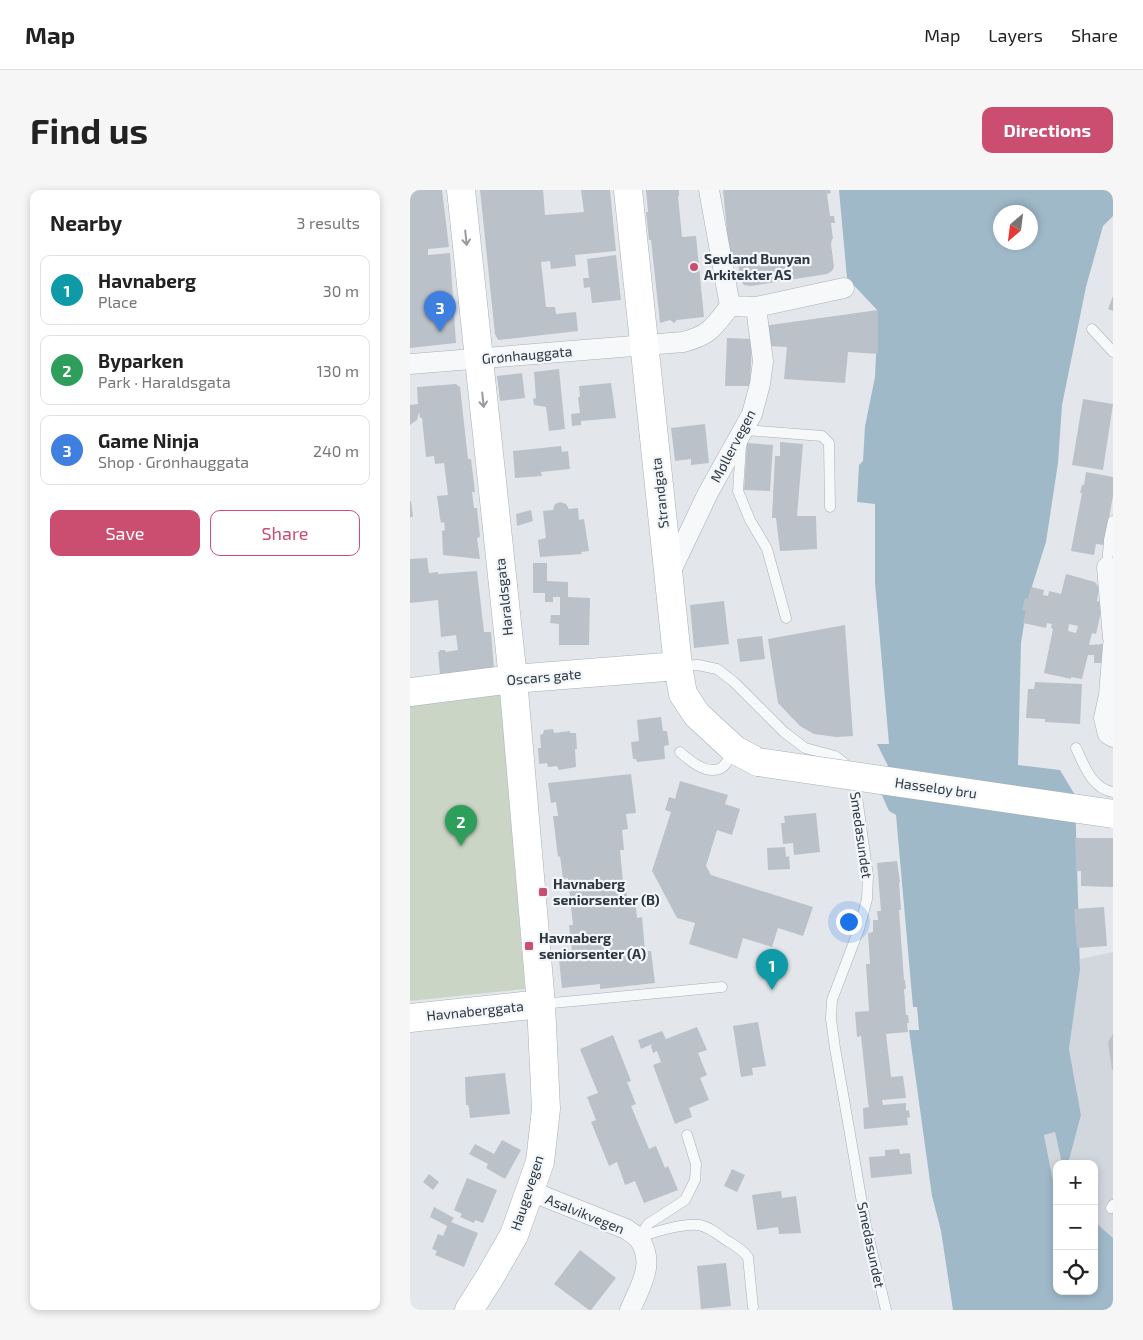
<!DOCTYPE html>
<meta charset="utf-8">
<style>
body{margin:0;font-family:"Exo 2",sans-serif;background:#f6f6f6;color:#222}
.controls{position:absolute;right:15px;bottom:15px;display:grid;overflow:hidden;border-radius:10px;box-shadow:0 2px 8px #0003}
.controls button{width:45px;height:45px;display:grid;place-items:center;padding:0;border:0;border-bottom:1px solid #e0e0e0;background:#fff;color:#222;font:25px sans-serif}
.compass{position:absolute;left:583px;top:15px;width:45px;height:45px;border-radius:50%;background:#fff;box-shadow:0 2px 8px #0003;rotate:208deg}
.you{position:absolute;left:438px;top:731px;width:18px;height:18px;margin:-12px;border:4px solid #fff;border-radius:50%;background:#1a73e8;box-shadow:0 0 0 8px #1a73e833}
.badge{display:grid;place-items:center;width:32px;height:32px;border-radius:50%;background:#cb4e70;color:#fff;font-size:16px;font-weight:700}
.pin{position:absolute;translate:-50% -41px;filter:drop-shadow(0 1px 2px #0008)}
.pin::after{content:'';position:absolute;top:26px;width:18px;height:15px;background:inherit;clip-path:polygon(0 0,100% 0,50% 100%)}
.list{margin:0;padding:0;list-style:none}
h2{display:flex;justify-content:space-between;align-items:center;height:65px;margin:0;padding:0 20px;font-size:21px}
h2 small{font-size:16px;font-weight:400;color:#767676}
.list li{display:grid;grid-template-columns:32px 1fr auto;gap:15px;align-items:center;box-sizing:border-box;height:70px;margin:0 10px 10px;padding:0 10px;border:1px solid #e0e0e0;border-radius:10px}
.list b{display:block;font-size:19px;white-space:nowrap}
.list p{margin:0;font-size:16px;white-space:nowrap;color:#767676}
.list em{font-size:16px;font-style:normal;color:#767676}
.actions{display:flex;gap:10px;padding:15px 20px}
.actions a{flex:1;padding:11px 0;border:1px solid #cb4e70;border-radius:10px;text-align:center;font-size:18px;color:#cb4e70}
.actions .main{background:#cb4e70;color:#fff}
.icon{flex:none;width:28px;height:28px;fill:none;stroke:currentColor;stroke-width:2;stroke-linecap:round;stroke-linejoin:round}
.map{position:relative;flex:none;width:703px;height:1120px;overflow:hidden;border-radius:10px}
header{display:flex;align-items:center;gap:30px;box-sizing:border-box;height:70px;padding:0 25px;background:#fff;border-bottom:1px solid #e0e0e0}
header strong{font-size:24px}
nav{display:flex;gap:28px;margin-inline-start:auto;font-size:18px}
.intro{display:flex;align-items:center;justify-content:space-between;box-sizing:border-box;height:120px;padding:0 30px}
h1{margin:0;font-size:35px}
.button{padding:12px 22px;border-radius:10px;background:#cb4e70;color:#fff;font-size:18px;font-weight:700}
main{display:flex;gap:30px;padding:0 30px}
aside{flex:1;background:#fff;border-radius:10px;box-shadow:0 2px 8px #0003}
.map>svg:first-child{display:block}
</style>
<header>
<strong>Map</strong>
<nav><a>Map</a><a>Layers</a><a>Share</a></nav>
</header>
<div class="intro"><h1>Find us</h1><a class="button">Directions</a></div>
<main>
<aside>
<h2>Nearby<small>3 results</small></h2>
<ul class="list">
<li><span class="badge" style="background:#0f9aa8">1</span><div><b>Havnaberg</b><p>Place</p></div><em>30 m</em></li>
<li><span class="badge" style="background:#2e9e5b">2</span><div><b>Byparken</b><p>Park · Haraldsgata</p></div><em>130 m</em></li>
<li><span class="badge" style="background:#3f7fe0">3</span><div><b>Game Ninja</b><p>Shop · Grønhauggata</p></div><em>240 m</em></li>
</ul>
<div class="actions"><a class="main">Save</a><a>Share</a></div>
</aside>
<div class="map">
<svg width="703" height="1120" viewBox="0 0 703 1120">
<rect width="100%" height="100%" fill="#e3e7eb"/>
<path fill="#d2d7dd" d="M703,762V1048L684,1031V974H658L671,925L659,859L670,780V769Z
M645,942L652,974H647V998L644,996L634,945Z"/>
<path fill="#cbd5c5" d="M90,502L115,799L0,811V513Z"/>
<path fill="#a0b9c9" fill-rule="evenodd" d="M429,0H703V26L693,36L676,97L652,215L648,273L636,352L618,409L611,453L608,575L650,580L665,605L670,780L659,859L671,925L658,974H652L645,942L634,945L644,996L647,998V1101H684V1031L703,1048V1120H543L531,1041L522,1006L499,840H509L507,817H503L486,625L479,621L471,603L486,592L467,554H479L465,393V314L447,312L449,275L453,271L455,236L465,187L468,121L437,88ZM590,22H620V52H590Z"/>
<path fill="#bbc1c8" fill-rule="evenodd" d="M0,0H32L39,57L18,59V65L40,63L46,153L0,158V6H1Z
M70,0H133L135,25L174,22L171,0H200L206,61L165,65L166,76L141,79L140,71L131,72L136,117H145L146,124L166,122L168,141L88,150L85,144Z
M236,0H269V6H268L272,47L286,46L294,127L267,130L264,133L260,130L250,133L241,50H239L236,22H238Z
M313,0H420L421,3L417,4L420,26H424L425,33H421L423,49H422L421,54L424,77L422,81L417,84L341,96L334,95L330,89L328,71H320Z
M206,65L211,110L182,113L180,97L174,98L173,88H179L177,69Z
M703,106V121L698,119Z
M468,120V164L438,162L435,193L374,189L377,157L356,156L353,136Z
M317,148L342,149L340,196H315Z
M149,179L155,239L139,241L136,217L124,215L123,209L126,208L124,182Z
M112,183L115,208L90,211L87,186Z
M201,193L206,228L171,231V235L162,236L161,224L170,223L168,207H170L169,196Z
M46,194L50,197L58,269H61L65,302H62L64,318H67L70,347L67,348L70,369L33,365L32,341L35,340L34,332L31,333L30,328L27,306L38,305L34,273L25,274L24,266L16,267L12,228H10L9,222L7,230L0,235V215L8,214L7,197Z
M673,209L703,214L693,280L662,275Z
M295,234L299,273L281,275V269L265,271L261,238Z
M370,252L393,254L387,326H406L407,359L370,361L366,328H362L365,266H370Z
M337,253L363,255L360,301L334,300Z
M151,256L152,262L158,261L160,279L131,282L132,286L105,288L103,261Z
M676,282L703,287V306L694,355L686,354L684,365L661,361L672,303H670L672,295H674Z
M0,311H1L3,327H0Z
M150,312L156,314L159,319L168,318L169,330L174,329L179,361L171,362L172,364L130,367L128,350L136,348L133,321L143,320L145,314Z
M121,320L123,331L107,336L106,324Z
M17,368L19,383L28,382V384L67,381L74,442H81L84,479L30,484L28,462H30L29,460H35L36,462L48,460L46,445L31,447L28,410L0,413V369Z
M123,373H137V391L158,392V407L180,408L179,455H149V434L140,433L141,425H150V407H143V412H135V403H123Z
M656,384L685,392L689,398L687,411L693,413L686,444L682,443L679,455L695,454L694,473H684V465H678L672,489L661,487V489L634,483L643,439L641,438L642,434L637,433L636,438L613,433L616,421L612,420L615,408L618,409L621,397L634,400L633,405L638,406L639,401L651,404ZM659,434L668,436L666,443L658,441Z
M314,411L319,454L284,458L280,415Z
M435,435L443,546L426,547L404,544L390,536L368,513L358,449Z
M352,446L355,469L330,472L327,449Z
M625,492L672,494L670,534L635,532V529L616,528L618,499H624Z
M251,527L253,541H257L259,555L254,556L255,569L227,572L226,569H223L221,552L229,551L227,530Z
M143,539L144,543L160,541V543H166L167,559H165L166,577L149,580L147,576L138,577L137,573L129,574L128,558H131L130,545L133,544L134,540Z
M221,584L226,623L216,624L218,639L212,640L214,660H210L213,691H215L217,706L214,707L215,711L225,710L227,728L232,727L235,761H241L245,793L190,799V794L152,798L149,770L168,768V761L162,762L159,735H163L158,688L153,689L150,666L148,667L143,626H148L146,612L141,613L138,593Z
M270,591L318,605L315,614L330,619L322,645L307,640L296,676L301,685L403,717L393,746L368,738L362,757L333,748L327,769L279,754L285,733L267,728L242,681L261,622L255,620L259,607L265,609Z
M406,623L410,662L384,665L383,653L373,654L371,633H375L374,626Z
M665,648H703V697L671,696V681H666Z
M375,657L376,667L379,666L380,679L358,680L357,658Z
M487,671L490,692H489L491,720H489L494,790H495L496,799H494L496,825H498L499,833H497L498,842L476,844L481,887L493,886L496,908L472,910L473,915L496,913V921L499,920L500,927L497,928L498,935L454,939L453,918L459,917L458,912L451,846L447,847L445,822L459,821L456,774H460L458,743L463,742V730H468L467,721H471L467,673Z
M694,717L697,756L667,758L664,719Z
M348,832L356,876L342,878L343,885L331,887L323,836Z
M287,837L297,860L288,863L297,885L290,888L299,910L279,918L282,927L265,934L243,875L251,872L247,861L243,863L241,856L242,854L231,859L228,850L252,841L256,849Z
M703,844V880H702L698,852Z
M203,845L221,891L217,892L226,914L221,916L239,959L246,956L255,978L258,976L268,1000L234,1013L225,991L215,995L207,972L199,976L181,932L186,930L177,907L188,903L170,859Z
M95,883L100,924L60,928L59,918L58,915H56L55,887Z
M92,950L111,960L95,989L76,978L78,974L59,964L65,954L84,964Z
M489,959L490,964L500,963L502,984L461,988L459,967L475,966V960Z
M322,979L335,985L327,1002L314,996Z
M19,984L29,992L23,1000L13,992Z
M57,988L87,1000L73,1033L65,1030L64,1033L50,1027L52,1024L44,1020Z
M371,1001L372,1008L386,1006L391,1043L369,1044L368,1037L347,1040L342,1005Z
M24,1017L44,1028L41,1032L68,1043L54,1077L25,1065L27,1061L22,1059L28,1044L33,1046L37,1036L20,1027Z
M170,1060L206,1088L181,1120H179L144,1094Z
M316,1073L321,1116L291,1119L287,1076Z"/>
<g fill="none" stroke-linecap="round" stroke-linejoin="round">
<g stroke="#a8afb5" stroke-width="11">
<path id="lane" d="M682,139L703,162
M697,377L699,350L703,331
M376,428L357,359L340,330L328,301L331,256L335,240L412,246L419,253L420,317
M270,476L288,475L307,479L324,492L374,542L395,558L425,566L439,577L447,607L458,686L457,709L449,739L422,810L421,829L425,858L456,1036L476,1120
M666,558C674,575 682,599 703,602
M270,562C279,570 295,584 309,579C315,577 320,567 324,561
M132,814L312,797
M701,1018L703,1015
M229,1048C243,1042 273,1033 289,1035C299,1037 308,1044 316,1050C324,1055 332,1059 338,1067L343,1117
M229,1048L238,1034L275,1010L285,990L286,974L277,945"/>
</g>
<g stroke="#a8afb5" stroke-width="21">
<path id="street" d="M299,0L320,116L346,117L434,98
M0,174L273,152C300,145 303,138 320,116
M697,377L703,448
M259,385L298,303L342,224L350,194L353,171L346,117
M703,455L699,505L694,528L698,544L703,547
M120,1001L216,1039C220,1042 226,1045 229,1049C246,1073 230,1097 220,1120"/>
</g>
<g stroke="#a8afb5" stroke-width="29">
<path id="secondary" d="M51,0L103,489L131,814L136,919L130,972L104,1045L80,1087L59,1120
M218,0L268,476L273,504L287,525L325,560L348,572
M0,502L103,489L268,476
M0,828L131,814"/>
</g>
<use href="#lane" stroke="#f6f8f9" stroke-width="10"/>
<use href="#street" stroke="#f6f8f9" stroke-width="20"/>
<use href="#secondary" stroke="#fff" stroke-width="28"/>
<g stroke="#a8afb5" stroke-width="29" stroke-linecap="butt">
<path id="secondary-bridge" d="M348,572L703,624"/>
</g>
<use href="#secondary-bridge" stroke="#fff" stroke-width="28"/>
</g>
<defs><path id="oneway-shaft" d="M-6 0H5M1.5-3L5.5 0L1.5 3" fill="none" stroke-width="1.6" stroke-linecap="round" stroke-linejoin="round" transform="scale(1.25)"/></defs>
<g stroke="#969ba1">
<use href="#oneway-shaft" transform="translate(56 48) rotate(84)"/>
<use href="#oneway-shaft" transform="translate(73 210) rotate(84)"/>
</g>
<g fill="#cb4e70" stroke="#f3f6f8" stroke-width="2">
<circle cx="284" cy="77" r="5"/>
<rect x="128" y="697" width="10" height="10" rx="2.5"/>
<rect x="114" y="751" width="10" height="10" rx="2.5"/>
</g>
<g text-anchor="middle" stroke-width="4.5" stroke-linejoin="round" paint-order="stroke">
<g font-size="14" font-weight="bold" fill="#2c3743" stroke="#f3f6f8" text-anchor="start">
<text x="294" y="74">Sevland Bunyan<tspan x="294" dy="16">Arkitekter AS</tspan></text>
<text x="143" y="699">Havnaberg<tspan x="143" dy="16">seniorsenter (B)</tspan></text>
<text x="129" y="753">Havnaberg<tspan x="129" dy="16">seniorsenter (A)</tspan></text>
</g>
<g font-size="14" fill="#2c3743" stroke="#f3f6f8">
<text transform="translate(117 165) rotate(-5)" y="5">Grønhauggata</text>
<text transform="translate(323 256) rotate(-62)" y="5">Møllervegen</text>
<text transform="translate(250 303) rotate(-96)" y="5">Strandgata</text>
<text transform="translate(94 407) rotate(-96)" y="5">Haraldsgata</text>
<text transform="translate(134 487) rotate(-5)" y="5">Oscars gate</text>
<text transform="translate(526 598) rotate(8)" y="5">Hasseløy bru</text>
<text transform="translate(451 645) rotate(82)" y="5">Smedasundet</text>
<text transform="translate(65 821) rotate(-6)" y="5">Havnaberggata</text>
<text transform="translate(117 1003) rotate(-72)" y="5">Haugevegen</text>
<text transform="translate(175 1024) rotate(22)" y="5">Asalvikvegen</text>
<text transform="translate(461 1055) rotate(78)" y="5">Smedasundet</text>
</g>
</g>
</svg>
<div class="controls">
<button>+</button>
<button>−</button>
<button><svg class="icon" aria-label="locate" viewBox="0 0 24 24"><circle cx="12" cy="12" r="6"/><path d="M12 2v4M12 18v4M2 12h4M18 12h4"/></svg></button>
</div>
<svg class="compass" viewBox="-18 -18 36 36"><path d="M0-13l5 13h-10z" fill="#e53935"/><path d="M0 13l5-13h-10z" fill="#767676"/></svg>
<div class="you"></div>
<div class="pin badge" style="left:362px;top:800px;background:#0f9aa8">1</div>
<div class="pin badge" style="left:51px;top:656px;background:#2e9e5b">2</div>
<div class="pin badge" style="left:30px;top:142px;background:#3f7fe0">3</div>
</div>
</main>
